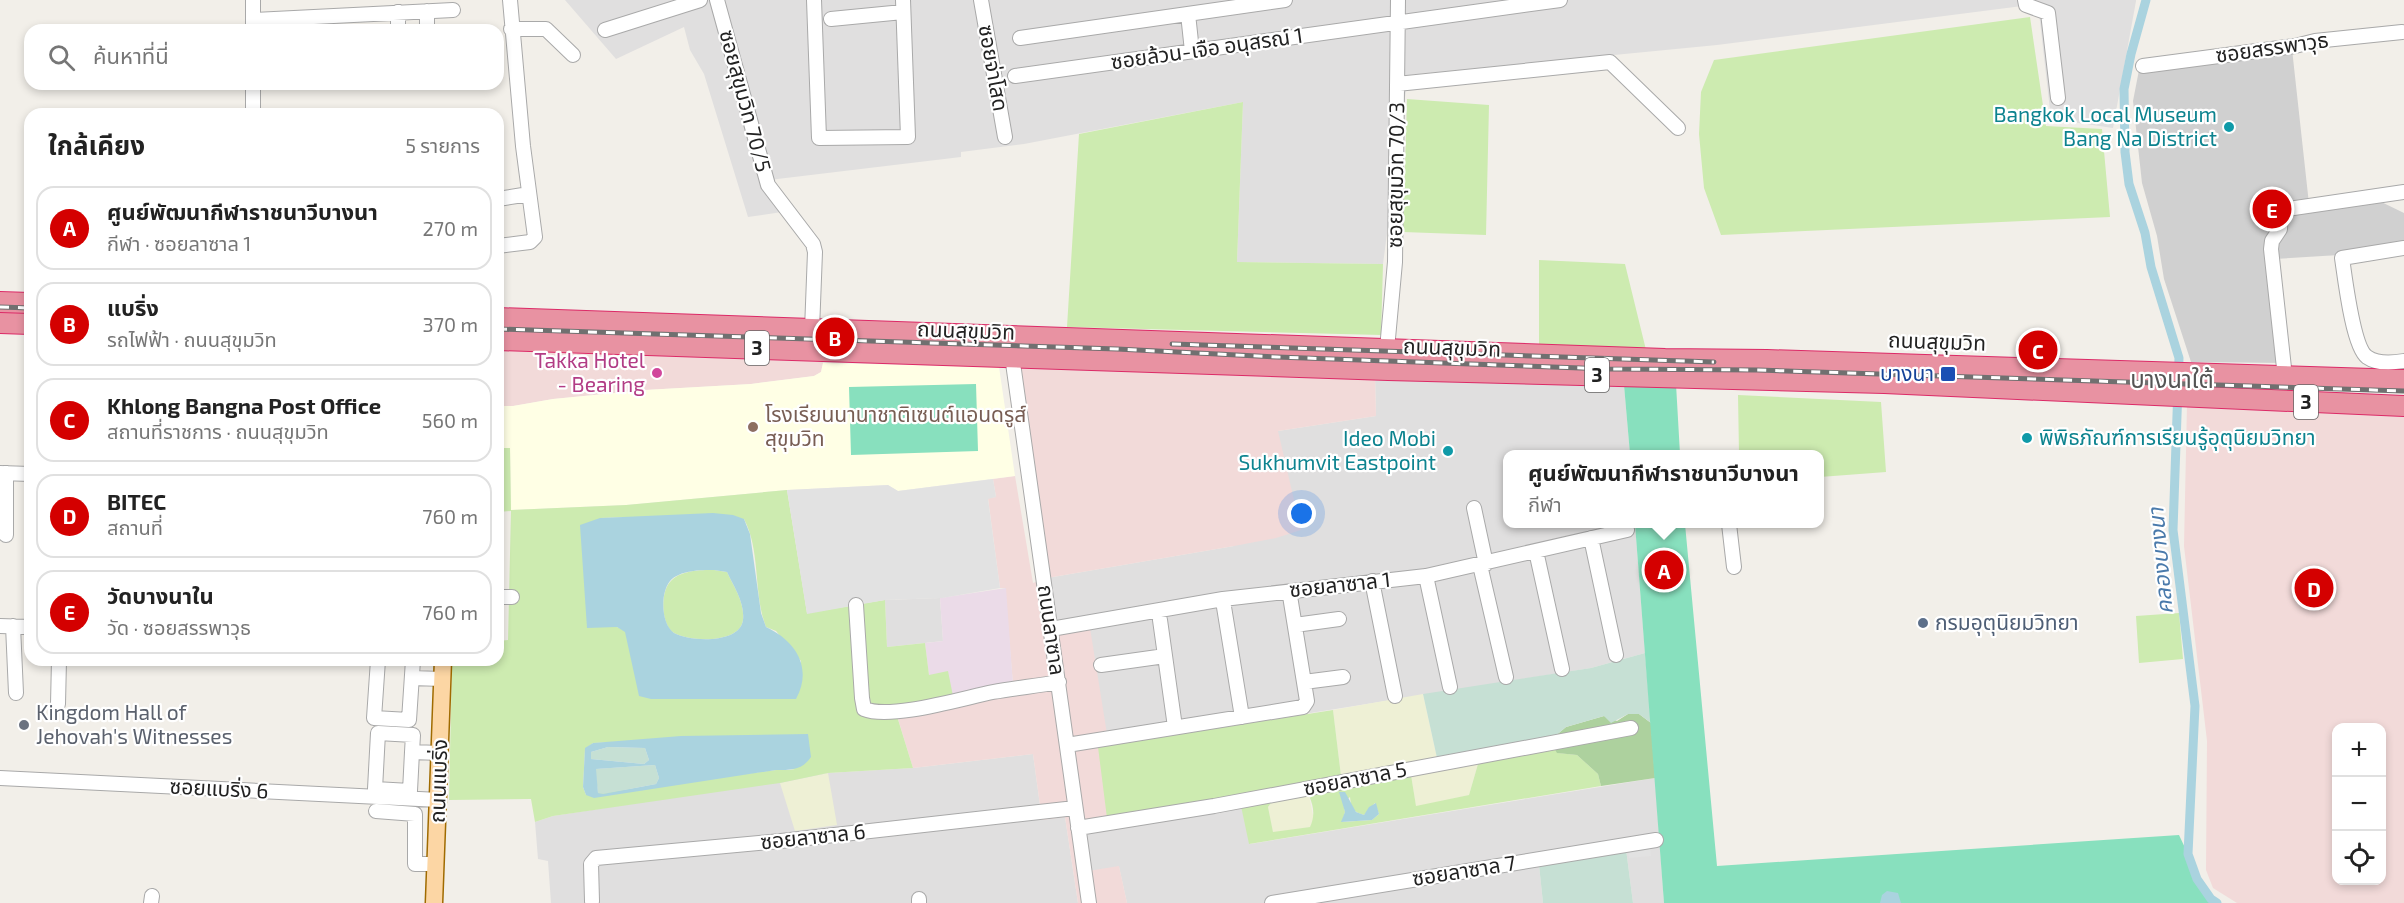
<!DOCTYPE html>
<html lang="th">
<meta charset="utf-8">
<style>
body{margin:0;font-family:"Exo 2","Noto Sans Thai",sans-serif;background:#f6f6f6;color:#222}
.controls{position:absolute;right:18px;bottom:18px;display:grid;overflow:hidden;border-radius:12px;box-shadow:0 3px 9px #0003}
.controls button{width:54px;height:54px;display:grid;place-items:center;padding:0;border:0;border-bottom:2px solid #e0e0e0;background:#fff;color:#222;font:30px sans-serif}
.you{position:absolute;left:1302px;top:514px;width:21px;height:21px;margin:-15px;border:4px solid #fff;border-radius:50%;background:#1a73e8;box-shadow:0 0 0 9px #1a73e833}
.badge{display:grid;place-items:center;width:39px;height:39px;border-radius:50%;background:#d40000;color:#fff;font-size:20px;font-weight:700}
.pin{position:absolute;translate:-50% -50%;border:3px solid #fff;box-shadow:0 2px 6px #0006}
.popup{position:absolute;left:1503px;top:450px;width:321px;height:78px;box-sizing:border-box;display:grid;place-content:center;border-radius:12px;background:#fff;filter:drop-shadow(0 2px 4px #0005);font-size:20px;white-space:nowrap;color:#767676}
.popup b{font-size:22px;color:#222}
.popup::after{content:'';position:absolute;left:50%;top:100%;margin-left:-12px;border:12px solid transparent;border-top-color:#fff}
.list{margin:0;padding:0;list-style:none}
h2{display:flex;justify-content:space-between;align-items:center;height:78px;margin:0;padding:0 24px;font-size:26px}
h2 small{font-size:20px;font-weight:400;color:#767676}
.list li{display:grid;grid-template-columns:39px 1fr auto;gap:18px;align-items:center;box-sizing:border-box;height:84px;margin:0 12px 12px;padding:0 12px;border:2px solid #e0e0e0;border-radius:18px}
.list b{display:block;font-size:22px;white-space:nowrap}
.list p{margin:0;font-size:20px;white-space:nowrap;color:#767676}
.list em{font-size:20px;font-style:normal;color:#767676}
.icon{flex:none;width:33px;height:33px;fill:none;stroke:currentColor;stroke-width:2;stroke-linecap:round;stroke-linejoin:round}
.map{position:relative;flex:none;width:2404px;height:903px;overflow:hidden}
.search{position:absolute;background:#fff;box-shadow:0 3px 9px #0003;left:24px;top:24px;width:480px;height:66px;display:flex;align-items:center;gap:15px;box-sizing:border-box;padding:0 21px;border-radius:18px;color:#767676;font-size:22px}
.panel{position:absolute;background:#fff;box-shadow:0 3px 9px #0003;left:24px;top:108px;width:480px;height:558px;border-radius:18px}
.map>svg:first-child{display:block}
</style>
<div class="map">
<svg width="2404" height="903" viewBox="0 0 2404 903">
<rect width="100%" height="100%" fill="#f2efe9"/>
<path fill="#e0dfdf" d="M565,0H2136V1L2113,128L2051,119L2038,4L1717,45L1408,75L1383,264L1237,262L1243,102L1024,144L961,152V157L769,180L782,212L748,217L704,74L690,50L684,27L616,59Z
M1375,375L1624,385L1630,454H1508V524H1635L1645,653L1591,668L1098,747L1055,634L1047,578L1234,546L1278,431L1376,416Z
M940,598L943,641L887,647L885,600Z
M1033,754L1042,820L1065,817L1078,903H551L548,861L538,859L535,822L553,816L828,773L913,768Z
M1655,778L1664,903H1633L1626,849L1539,865L1543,903H1127L1119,867L1088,872L1082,823L1239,795L1250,844Z"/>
<path fill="#f2dad9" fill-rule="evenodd" d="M498,346L821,357L823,363L821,372L814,376L751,384L645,390L553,399L513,406H498Z
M1018,364L1375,375L1376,416L1278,431L1301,530L1276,538L1234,546L1047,578L1055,634L1090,628L1107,734V818L1082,823L1088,871L1119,866L1127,903H1078L1065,817L1042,820L1033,754L913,768L894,706L1013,685L1005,588H1000L988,498L996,497L993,479L1015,476L1033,583L1047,578Z
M2187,404L2266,406L2404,416V903H2237L2213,888L2206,870L2207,741L2184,546ZM2336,728H2382V880H2336Z"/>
<path fill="#ebdbe8" d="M1006,588L1013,685L953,696L929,675L925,643L943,641L940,598Z"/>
<path fill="#ffffe5" d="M823,363L999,367L1015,476L898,491L888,485L787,490L626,505L511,510L510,449L498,448V406H513L553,399L645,390L751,384L814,376L821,372Z"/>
<path fill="#d0d0d0" d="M2292,49L2309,204L2367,195L2404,213V244L2339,255L2274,259L2284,363L2191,362L2164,279L2157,236L2142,183L2133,101L2139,70Z"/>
<path fill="#eef0d5" d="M1423,694L1437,758L1341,776L1333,710Z
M1478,764L1469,795L1416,807L1411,775Z
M828,773L837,825L795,831L780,783Z
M1309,796L1314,820L1310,827L1273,833L1268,807L1271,803Z"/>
<path fill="#cdebb0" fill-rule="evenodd" d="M2030,17L2046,126L2102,129L2110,217L1721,235L1704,188L1699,134L1701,92L1714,60Z
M1407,99L1489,105L1486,235L1403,232Z
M1243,102L1237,262L1383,264L1381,335L1067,327L1079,134Z
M1539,260L1625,264L1647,354L1539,349Z
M1738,395L1881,402L1886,472L1820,477V454H1739Z
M498,448H510L511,510L626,505L787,490L807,613L850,606L858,714L896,713L913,768L828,773L780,783L553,816L535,822L531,799L449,800L452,660H498V641L508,640L511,511L498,512ZM630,517L744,519C761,551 753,593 766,627L776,631L801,661L795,699L765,698L617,627L600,518ZM619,742L795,770H776L586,795L583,787L585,749L593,743Z
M714,570L727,572C734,587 745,603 743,620C740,644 690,642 674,633C661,625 660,593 670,582C680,570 700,570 714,570Z
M885,600L887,647L925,643L929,675L948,671L953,696L894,706L870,707L860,604Z
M2179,613L2183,659L2139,663L2136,616Z
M1333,710L1341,776L1107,818L1098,747Z
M1554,748L1558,753L1577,755L1598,774L1601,786L1249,844L1241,806L1411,775L1416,806L1469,795L1478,764ZM1309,796C1314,806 1315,817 1310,827L1273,832L1268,807L1271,803ZM1350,797C1351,808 1353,812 1364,815L1375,803L1379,814L1372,820L1342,822L1345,812L1343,803Z"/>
<path fill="#add19e" d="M1628,714H1639L1651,723L1655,778L1601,786L1598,774L1577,755L1557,753L1554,748V737L1566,727L1604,716L1617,721Z"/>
<path fill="#c6e0d4" d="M1645,653L1651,723L1639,714H1628L1611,723L1604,716L1566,727L1554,737L1437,758L1423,694L1591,668Z
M608,747L645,748L649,760L644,764L591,759V752Z
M655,765L659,778L656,784L603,794L598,793L595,769Z
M1626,849L1633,903H1543L1539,865Z"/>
<path fill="#88e0be" d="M976,384L978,451L851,455L849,387Z
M1676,384L1680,454H1630L1624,385Z
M1635,524H1685L1717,866L2179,835L2211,903H1664Z"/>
<path fill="#e2e2e2" d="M993,479L996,497L988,499L1000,588L942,598L885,600L807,614L787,490L888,485L898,491Z
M1650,846L1651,856L1629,858L1628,848Z"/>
<path fill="#aad3df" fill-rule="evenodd" d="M713,513L733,515L744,519L750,534L761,613L766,627C796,641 813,668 796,699H651L639,696L625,632L617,627L587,628L580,525L600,518ZM714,570L727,572C734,587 745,603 743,620C740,644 690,642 674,633C661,624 660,593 670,581C680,570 700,570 714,570Z
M808,734L811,757C802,770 792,770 776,770L594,798L586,795L583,787L585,748L593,743L681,736ZM608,747L645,748L649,760L644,764L591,759V752ZM655,765L659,778L656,784L603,794L598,793L596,769Z
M1339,792H1345L1356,812L1364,815L1369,807L1376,803L1379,814L1372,820L1341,822L1345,812Z
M1887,891L1898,893L1901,903H1880L1882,895Z"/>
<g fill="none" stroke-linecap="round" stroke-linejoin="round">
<path stroke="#aad3df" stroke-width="9" d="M2146,0L2131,54L2124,89L2125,152L2129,184L2145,233L2151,267L2179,358L2173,530L2195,706L2188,854L2197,879L2211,899L2217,903"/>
<g stroke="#a9a9a9" stroke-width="16">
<path id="minor" d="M717,0L768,185L813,244L815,252L812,330
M814,0L819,138L908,137L903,0
M981,0L1005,137
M2025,0L2026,5L2048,13L2058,98
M427,11V30
M398,12V30
M1188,14L1192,51
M831,19L903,12
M253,20L453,10
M511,29H546L573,55
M253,30V0
M605,30L700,0
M1020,38L1285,0
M2143,66L2295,46L2315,41L2402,32
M1015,76L1560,0
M253,84V114
M1397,84L1610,62L1678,128
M498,199L529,194
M498,246L530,242L535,237L523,146L510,0
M2404,248L2342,258C2345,278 2353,347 2367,357C2377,364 2393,363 2404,361
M1012,356L1089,903
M1388,370L1387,349L1395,262L1398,0
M2285,377L2271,249L2272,241L2280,229L2281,210L2404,192
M0,473L30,474
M1474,508L1486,564
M1729,524L1734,567
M6,535V473
M1591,538L1616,655
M1536,551L1562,669
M1480,565L1506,677
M1426,576L1450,687
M1372,581L1395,696
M498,597H512
M856,605L862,698L864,709C891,720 963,698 993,692C1015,688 1037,686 1059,682
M1224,607L1242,717
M1160,620L1175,727
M1295,625L1339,619
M0,626L30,627
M13,626L16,693
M1051,629L1223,599L1426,576L1627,530
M378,660L374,718L409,720L413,660
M1101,665L1165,656
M412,678L442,679
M1304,682L1343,677
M58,704L59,660
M1067,745L1303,707L1307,701L1290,596
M412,752L413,735L378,733L375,789L410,791L412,752L440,753
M0,778L439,800
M376,811L415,814V864H436
M1078,828L1214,806L1631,728
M919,899V903
M592,901L591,864L596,858L781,841L1075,808
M151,903L152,896
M1272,903L1656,840"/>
</g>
<g stroke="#a06b00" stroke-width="19">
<path id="major" d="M434,903L443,660"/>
</g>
<g stroke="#dc2a67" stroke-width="22">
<path id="highway" d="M0,302L30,303
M498,318L1665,359L1767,360L2404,380
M0,323L30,324
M498,340L1388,370L1884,383L2404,406"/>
</g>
<use href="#minor" stroke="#fff" stroke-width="14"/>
<use href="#major" stroke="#fcd6a4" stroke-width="16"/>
<use href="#highway" stroke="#e892a2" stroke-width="20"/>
<g stroke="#707070" stroke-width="5">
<path id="rail" d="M0,307L30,308
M498,329L1117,349L1277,357L1609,369L1758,370L2404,391
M1172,344L1714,362"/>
</g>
<use href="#rail" stroke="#fff" stroke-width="3" stroke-dasharray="9" stroke-linecap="butt"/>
</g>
<g fill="#0f9aa8" stroke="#fff" stroke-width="2">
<circle cx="2229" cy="127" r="6"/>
<circle cx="2027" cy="438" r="6"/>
<circle cx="1448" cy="451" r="6"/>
</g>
<circle fill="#d1479c" stroke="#fff" stroke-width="2" cx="657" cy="373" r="6"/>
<rect fill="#1a4fb4" stroke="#fff" stroke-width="2" x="1940" y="366" width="16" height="16" rx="3"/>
<circle fill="#8d6e63" stroke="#fff" stroke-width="2" cx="753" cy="427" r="6"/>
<circle fill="#5c6f8a" stroke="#fff" stroke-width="2" cx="1923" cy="623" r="6"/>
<circle fill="#6b7280" stroke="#fff" stroke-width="2" cx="24" cy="725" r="6"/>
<g text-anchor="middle" stroke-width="4.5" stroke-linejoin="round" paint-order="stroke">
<g fill="#fff" stroke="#646464" stroke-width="1.5">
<rect x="745" y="331" width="24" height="34" rx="4.5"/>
<rect x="1585" y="358" width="24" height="34" rx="4.5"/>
<rect x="2294" y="385" width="24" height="34" rx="4.5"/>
</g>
<g font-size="20" font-weight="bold" fill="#222">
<text x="757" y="355">3</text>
<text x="1597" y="382">3</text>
<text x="2306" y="409">3</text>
</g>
<g font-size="21" fill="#222" stroke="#fff">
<text transform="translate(2272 48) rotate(-8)" y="7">ซอยสรรพาวุธ</text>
<text transform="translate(1207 49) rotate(-8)" y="7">ซอยล้วน-เจือ อนุสรณ์ 1</text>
<text transform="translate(993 68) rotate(80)" y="7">ซอยจ่าโสด</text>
<text transform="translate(745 101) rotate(75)" y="7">ซอยสุขุมวิท 70/5</text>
<text transform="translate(1396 175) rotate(-89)" y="7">ซอยสุขุมวิท 70/3</text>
<text transform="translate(966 331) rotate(2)" y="7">ถนนสุขุมวิท</text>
<text transform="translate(1937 342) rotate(2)" y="7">ถนนสุขุมวิท</text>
<text transform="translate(1452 348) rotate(2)" y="7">ถนนสุขุมวิท</text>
<text transform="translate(1340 585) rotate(-6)" y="7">ซอยลาซาล 1</text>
<text transform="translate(1051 630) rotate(82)" y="7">ถนนลาซาล</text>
<text transform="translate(1355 779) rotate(-11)" y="7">ซอยลาซาล 5</text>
<text transform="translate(439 781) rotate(-88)" y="7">ถนนแบริ่ง</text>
<text transform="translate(219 789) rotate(3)" y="7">ซอยแบริ่ง 6</text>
<text transform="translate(813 837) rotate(-6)" y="7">ซอยลาซาล 6</text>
<text transform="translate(1464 871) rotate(-9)" y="7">ซอยลาซาล 7</text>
</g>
<g font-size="21" fill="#0d838f" stroke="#fff" text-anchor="end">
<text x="2217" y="122">Bangkok Local Museum<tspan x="2217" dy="24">Bang Na District</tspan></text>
<text x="2039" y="445" text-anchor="start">พิพิธภัณฑ์การเรียนรู้อุตุนิยมวิทยา</text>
<text x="1436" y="446">Ideo Mobi<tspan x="1436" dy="24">Sukhumvit Eastpoint</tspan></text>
</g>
<g font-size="21" fill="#b23c85" stroke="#fff" text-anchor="end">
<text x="645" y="368">Takka Hotel<tspan x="645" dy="24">- Bearing</tspan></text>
</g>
<g font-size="21" fill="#164399" stroke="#fff" text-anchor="end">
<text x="1934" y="381">บางนา</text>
</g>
<g font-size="21" fill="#785e54" stroke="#fff" text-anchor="start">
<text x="765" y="422">โรงเรียนนานาชาติเซนต์แอนดรูส์<tspan x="765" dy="24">สุขุมวิท</tspan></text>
</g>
<g font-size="21" fill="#4e5e75" stroke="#fff" text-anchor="start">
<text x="1935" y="630">กรมอุตุนิยมวิทยา</text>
</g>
<g font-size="21" fill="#5b616d" stroke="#fff" text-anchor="start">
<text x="36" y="720">Kingdom Hall of<tspan x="36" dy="24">Jehovah's Witnesses</tspan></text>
</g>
<g font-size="22" font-style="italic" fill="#4a7aab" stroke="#fff">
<text transform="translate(2160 561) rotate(-95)" y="8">คลองบางนา</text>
</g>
<g font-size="24" fill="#555" stroke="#fff">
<text x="2172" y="388">บางนาใต้</text>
</g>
</g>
</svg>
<div class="controls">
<button>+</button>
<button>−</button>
<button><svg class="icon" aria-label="locate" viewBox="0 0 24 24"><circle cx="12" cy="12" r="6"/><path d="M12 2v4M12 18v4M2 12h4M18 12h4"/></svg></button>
</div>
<div class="you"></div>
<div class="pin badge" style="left:1664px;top:570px">A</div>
<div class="popup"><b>ศูนย์พัฒนากีฬาราชนาวีบางนา</b>กีฬา</div>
<div class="pin badge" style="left:835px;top:337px">B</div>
<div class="pin badge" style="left:2038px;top:350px">C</div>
<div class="pin badge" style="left:2314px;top:588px">D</div>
<div class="pin badge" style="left:2272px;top:209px">E</div>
<div class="search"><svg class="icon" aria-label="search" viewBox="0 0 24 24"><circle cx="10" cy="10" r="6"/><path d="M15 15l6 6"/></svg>ค้นหาที่นี่</div>
<section class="panel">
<h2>ใกล้เคียง<small>5 รายการ</small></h2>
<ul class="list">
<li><span class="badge">A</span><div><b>ศูนย์พัฒนากีฬาราชนาวีบางนา</b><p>กีฬา · ซอยลาซาล 1</p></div><em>270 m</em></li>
<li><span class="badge">B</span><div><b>แบริ่ง</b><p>รถไฟฟ้า · ถนนสุขุมวิท</p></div><em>370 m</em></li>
<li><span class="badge">C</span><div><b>Khlong Bangna Post Office</b><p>สถานที่ราชการ · ถนนสุขุมวิท</p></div><em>560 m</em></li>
<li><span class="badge">D</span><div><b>BITEC</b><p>สถานที่</p></div><em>760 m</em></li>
<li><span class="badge">E</span><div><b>วัดบางนาใน</b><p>วัด · ซอยสรรพาวุธ</p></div><em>760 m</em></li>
</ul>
</section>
</div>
